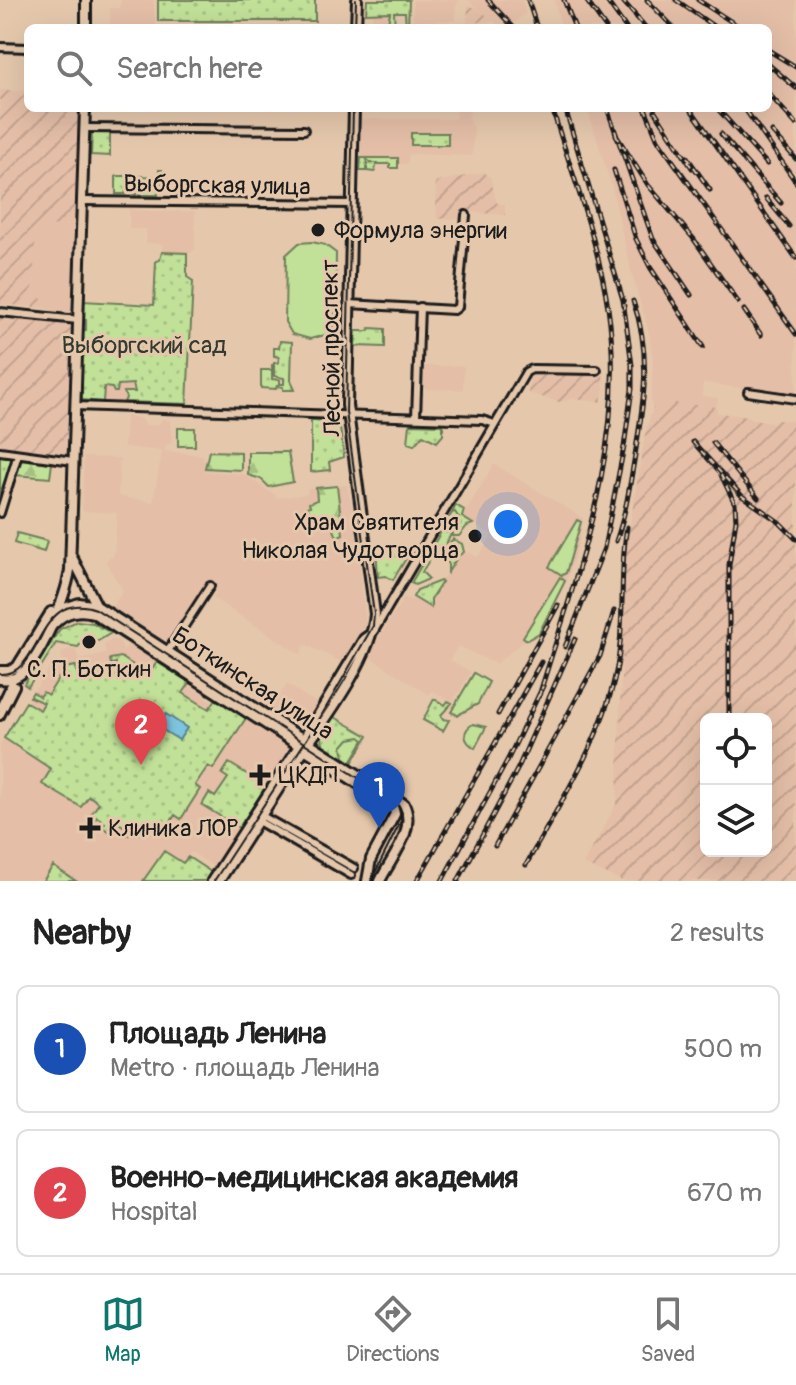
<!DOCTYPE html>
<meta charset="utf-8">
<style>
body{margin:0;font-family:Pangolin,sans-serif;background:#f2f2f2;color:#222}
.controls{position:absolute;right:24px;bottom:24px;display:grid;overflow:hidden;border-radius:12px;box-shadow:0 8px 32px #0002}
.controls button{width:72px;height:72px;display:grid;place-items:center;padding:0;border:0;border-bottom:2px solid #e0e0e0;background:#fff;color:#222;font:40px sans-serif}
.you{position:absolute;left:508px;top:524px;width:28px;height:28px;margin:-20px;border:6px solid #fff;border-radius:50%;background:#1a73e8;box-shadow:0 0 0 12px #1a73e833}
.badge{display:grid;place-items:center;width:52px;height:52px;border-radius:50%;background:#0f766e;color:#fff;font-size:26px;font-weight:700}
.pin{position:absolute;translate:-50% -66px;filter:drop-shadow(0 2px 4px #0008)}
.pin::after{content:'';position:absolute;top:42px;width:28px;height:24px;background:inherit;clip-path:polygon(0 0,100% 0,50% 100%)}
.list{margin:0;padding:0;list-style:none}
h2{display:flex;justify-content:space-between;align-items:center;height:104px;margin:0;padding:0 32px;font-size:34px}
h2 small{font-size:26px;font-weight:400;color:#767676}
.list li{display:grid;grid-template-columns:52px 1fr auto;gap:24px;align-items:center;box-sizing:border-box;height:128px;margin:0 16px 16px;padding:0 16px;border:2px solid #e0e0e0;border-radius:12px}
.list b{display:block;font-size:30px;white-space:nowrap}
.list p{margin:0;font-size:26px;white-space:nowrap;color:#767676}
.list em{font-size:26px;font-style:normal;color:#767676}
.icon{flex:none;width:44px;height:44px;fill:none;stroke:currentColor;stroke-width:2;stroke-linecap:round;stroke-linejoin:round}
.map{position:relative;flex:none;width:796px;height:881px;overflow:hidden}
.search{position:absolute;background:#fff;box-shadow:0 8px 32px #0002;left:24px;right:24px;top:24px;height:88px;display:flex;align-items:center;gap:20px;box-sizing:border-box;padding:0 28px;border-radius:12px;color:#767676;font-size:30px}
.sheet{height:392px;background:#fff}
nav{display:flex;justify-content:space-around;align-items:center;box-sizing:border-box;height:112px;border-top:2px solid #e0e0e0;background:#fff;font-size:22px;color:#767676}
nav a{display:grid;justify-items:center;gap:4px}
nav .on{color:#0f766e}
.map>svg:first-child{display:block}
</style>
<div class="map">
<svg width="796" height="881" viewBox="0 0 796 881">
<defs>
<pattern id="industrial-furrows" width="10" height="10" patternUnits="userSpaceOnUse" patternTransform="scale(2)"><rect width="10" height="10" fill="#e4bea7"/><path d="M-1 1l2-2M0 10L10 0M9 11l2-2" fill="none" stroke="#c3a38f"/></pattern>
<pattern id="grass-dots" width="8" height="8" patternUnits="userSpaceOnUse" patternTransform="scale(2)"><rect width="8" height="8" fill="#c1e098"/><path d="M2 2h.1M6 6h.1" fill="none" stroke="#a5c082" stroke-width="1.8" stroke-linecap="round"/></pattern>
<pattern id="forest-firs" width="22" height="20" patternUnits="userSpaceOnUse" patternTransform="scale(2)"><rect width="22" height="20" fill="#c1e098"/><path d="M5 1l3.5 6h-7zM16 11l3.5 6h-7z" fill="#a5c082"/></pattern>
<pattern id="water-ripples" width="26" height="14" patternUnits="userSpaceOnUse" patternTransform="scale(2)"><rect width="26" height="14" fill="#7dc4de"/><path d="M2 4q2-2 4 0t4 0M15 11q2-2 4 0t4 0" fill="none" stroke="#6ba8be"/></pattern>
</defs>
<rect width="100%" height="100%" fill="#e5c8ac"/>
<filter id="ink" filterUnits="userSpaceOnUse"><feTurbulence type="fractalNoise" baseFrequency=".0125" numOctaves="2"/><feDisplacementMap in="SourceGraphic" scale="16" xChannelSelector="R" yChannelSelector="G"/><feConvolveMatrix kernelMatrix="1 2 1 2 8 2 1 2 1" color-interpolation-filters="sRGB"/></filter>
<g filter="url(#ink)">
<path fill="#e4bea7" d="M121,0H153L156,28H110V8H119Z
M413,0H460L456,7V21H413Z
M467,0H522L526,13L508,28H502Z
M554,0H796V391L790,395L703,383L702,396L718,398L717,407L665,402L664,408L653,407L651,403L653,362L649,333L632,275L612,188L587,108H768V28H562Z
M372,12H391L389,27L373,28Z
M457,108H468L470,113L469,119L474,129L472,156L409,154L407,164H398L397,158H361V119H455Z
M129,209L158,212L195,211V249L191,253L162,252V244L146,243V229H129Z
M36,224L74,226L71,313L49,310L45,308L44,300L33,295Z
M425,366H464L463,390L424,389Z
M99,382H136L135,403L98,402Z
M126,416L140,418L146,425H158L162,419L170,420L172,443L166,445L165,451L203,455L205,471L243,474L275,495L276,498L307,494V489L347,485L354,516L366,623L344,663L306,645L303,646L301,655L213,598L217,591L206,584L168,646L111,608L123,591L105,561L114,555L117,513L82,511L84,457L120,458L118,496L153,502L162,451L124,447Z
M494,464L583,518L579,543L567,578L539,633L533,639L524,641L496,664L458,646L450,660L471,672L453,702L432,691L429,695L368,656L404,597L411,601L413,597L433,609L431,602L443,582L441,580L459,556L469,552L478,557L492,535L462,517Z
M112,640L120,641L123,651L129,644L190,683L188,686L205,693L204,696L213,702L216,699L293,749L216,868L191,852L183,864L164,852L143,881H0V744L53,662L60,666L63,665L61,654L68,649L76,650L79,660L106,654L104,645Z
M287,684L318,704L315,709L317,711L302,730L270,710Z"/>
<path fill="url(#industrial-furrows)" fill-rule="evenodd" d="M468,5L476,8L495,21L467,23Z
M0,90L28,91V108H79L74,226L36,225L33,294L44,300L45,308L0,304Z
M485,172L487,176H490L497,203L505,204V215L470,212L464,214V219H437L435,182Z
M0,315L73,323L67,458L0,447Z
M536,371L603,372L604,388L601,402L572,399L559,402L528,393L530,374Z
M665,402L717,407V413L748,416L749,419L772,422V425L777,420L796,421V881H622L583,864L617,803L625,554L645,434L653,407L664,408ZM706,719H766V851H706Z"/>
<path fill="url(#grass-dots)" stroke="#6e7e5a" stroke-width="2" d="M158,0H315V21H158Z
M367,0H409L408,28H406L405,12H394L395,28H387L390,12L366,13Z
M92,133H110V156L91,155Z
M411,133H448V145H411Z
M361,158H398V168H390V164H376L375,172L367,171V164L372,163L367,160L366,171H360Z
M159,170H162L161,190H158V195H139L140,176L159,177Z
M116,176H136V195L130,194V191H126L125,194H116Z
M162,252L187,253V277L193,281L187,404L124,402L126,398L124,392H135L133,384L118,385L117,392H114L112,388L104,387L103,402L82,400V330H86V320L83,319V301L154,305L156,261L160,260Z
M370,328L385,329V347L355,346L356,331H368Z
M280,341L292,342L291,380L295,390H283V387L277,386L276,389L261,388V370H272V364V379L280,380V384H284V378L274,376V363H278L279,357L274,356V348H279Z
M311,420L332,421V426L340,428L344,457L329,462L330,470L311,472Z
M410,424L443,425V435L437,442L423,435L414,445L408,443Z
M0,454L14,457L0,505Z
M456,505L464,510L462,517L473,524L467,526L459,536H452L459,518L452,513Z
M17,533L47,541L44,552L14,543Z
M453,539L462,544L464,552L458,556L448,572V545Z
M389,544L408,555L393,580L386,576L378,577L376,546Z
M440,581L442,582L431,599V608L413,597L417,590Z
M77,621L93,623L111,633L98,641L85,639L78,647L56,643L28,687L24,684L60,629Z
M121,657L148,675L157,662L190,683L183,693L209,709L216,699L246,718L213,769L208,766L195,785L200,789L181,819L175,815L168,826L160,821L153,832L124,835L128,829L117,822L112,827L115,829L112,834L102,827L105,823L97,817L93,822L88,819L99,803L89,796L81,807L42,784L51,769L4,738L26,702L40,710L44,703L30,697L33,692L40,697L43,692L48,695L65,668L76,666L78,676L116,667V663L111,664L110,659Z
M434,699L445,705L448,701L452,703L441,715L443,719L449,720L443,731L423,720Z
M331,715L368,736L352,763L323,745L321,733Z
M229,763L268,787L241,829L202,805L209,793L215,797L228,778L222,774Z
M164,851L183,863L188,857L211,872L205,881H143Z
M53,866L76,881H43Z"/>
<path fill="url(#forest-firs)" stroke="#6e7e5a" stroke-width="2" d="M178,428H195V446H178Z
M209,451L241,452V470L205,468Z
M248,452H288L293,482L269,487L261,479L248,475Z
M21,459L52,463L50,478L16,475Z
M337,486L343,534L337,537L332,525L321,522L311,526L308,521L312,519L307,507L310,506L309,503L317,500L316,488Z
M455,512L459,518L445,546L437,547L422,572L429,579L415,585L411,583L452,513Z
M474,673L489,682L478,704L458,715L451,712Z
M473,724L486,727L475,748C464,742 461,731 473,724Z
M360,737L364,740L351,762L344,757L342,747L349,739Z"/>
<path fill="#c1e098" stroke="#6e7e5a" stroke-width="2" d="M312,242L325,245L336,253L335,322L329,334L310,339L292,334L285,322L286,255L299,243Z
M577,520L581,522L566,573L562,575L549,567Z
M560,577L565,581L539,633L527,640L523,637Z"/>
<path fill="url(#water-ripples)" stroke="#568190" stroke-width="2" d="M166,714L187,728L179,740L158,727Z"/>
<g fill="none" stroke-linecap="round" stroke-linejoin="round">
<g stroke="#1c1c1c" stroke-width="12">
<path id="minor" d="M0,47L28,48
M85,128L304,130
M82,201L352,204
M349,304L454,310L458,307L466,215
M0,312L78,320
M748,392L796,399
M75,406L482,420L495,424
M416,417L420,307
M0,451L73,461
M0,513L18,454
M374,631L526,372L532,369L597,370
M166,654L210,586
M0,707L14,678
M0,716L15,686
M264,817L354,868
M258,821L351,875"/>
</g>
<g stroke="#1c1c1c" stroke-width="14">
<path id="major" d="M86,0V28
M356,28L357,0
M72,557L97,606
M50,613L79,603L97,606L404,804C417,830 391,858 380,881
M56,622C65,612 79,609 93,613L393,806L395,814L371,859L367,881
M0,671H9L17,667L51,612
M0,679C7,680 12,680 18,676C40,663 66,596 70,570L85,108
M212,881L308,732L364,639L371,634
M219,881C245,841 271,800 297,760C323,722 372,659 375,614L347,405L354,108"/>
</g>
<use href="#minor" stroke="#e5c8ac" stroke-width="6"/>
<use href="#major" stroke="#e5c8ac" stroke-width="8"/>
<path stroke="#1c1c1c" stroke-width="2" d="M355,28L356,0
M0,674C42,677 36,588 96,609L396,802L402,813L401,821L371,881
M214,881L316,725L373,626L374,614L346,412L353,108"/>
<g stroke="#1c1c1c" stroke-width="5">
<path id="rail" d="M488,0L514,28
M528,0L537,28
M564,0L575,28
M586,0L606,28
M606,0L626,28
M622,0L646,28
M647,0L674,28
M676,0L716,28
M698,0L741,28
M768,50L796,67
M768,64L796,88
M768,93L796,124
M565,108L623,300L632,365V389L624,447L604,548L565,647
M607,108L653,239L691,295
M645,108L658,140L796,334
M690,108L796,258
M717,108L767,164
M655,111L692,168
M747,112L796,182
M772,132L796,159
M721,134L781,203
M616,135L648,185L693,238L738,302
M687,157L710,190
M614,170L636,239L650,267L703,347
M766,198L789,226
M744,310L761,335
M693,442L742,496L779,522L796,539
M713,443L758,498
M721,475L735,504L736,520L729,565V719
M616,541C626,513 630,484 635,455C644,401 652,354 633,301
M539,696C577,572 628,440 608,308C598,240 572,174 552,108
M498,714L558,605
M495,846L600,656L614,611
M526,865C561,800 606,735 618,661C625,617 619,571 627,527
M417,881L541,662
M442,881L508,759L543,686
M458,881L518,768L575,639"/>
</g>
<use href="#rail" stroke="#e5c8ac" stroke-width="2" stroke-dasharray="6" stroke-linecap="butt"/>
</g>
</g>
<g fill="#1c1c1c" stroke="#e5c8ac" stroke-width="3">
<circle cx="318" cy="230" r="8"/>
<circle cx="475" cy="536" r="8"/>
<circle cx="89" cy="642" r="8"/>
<path d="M256 763h8v8h8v8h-8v8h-8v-8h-8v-8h8z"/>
<path d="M86 816h8v8h8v8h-8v8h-8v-8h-8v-8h8z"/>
</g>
<g text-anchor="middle" stroke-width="6" stroke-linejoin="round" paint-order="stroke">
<g font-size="24" fill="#1c1c1c" stroke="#e5c8ac">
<text transform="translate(217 185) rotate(1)" y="8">Выборгская улица</text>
<text transform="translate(331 348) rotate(-91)" y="8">Лесной проспект</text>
<text transform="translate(253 683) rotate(33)" y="8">Боткинская улица</text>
</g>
<g font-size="24" fill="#1c1c1c" stroke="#e5c8ac" text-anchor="start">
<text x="334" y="238">Формула энергии</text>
<text x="459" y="530" text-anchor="end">Храм Святителя<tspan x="459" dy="28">Николая Чудотворца</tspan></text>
<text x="89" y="677" text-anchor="middle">С. П. Боткин</text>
<text x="278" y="783">ЦКДП</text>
<text x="108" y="836">Клиника ЛОР</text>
</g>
<g font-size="24" fill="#35392f" stroke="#e5c8ac">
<text x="144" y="353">Выборгский сад</text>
</g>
</g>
</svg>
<div class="controls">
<button><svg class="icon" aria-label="locate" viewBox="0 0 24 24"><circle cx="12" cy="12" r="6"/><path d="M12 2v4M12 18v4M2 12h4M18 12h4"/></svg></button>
<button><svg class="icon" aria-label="layers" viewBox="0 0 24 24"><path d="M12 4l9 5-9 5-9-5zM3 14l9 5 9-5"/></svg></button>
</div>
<div class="you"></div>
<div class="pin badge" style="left:379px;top:828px;background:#1a4fb4">1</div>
<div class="pin badge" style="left:141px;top:765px;background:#e0444e">2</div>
<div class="search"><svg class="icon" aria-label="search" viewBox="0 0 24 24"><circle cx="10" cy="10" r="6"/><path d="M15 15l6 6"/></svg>Search here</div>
</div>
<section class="sheet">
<h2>Nearby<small>2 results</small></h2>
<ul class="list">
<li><span class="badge" style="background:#1a4fb4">1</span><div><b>Площадь Ленина</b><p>Metro · площадь Ленина</p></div><em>500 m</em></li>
<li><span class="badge" style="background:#e0444e">2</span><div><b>Военно-медицинская академия</b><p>Hospital</p></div><em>670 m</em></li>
</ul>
</section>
<nav>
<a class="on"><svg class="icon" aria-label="map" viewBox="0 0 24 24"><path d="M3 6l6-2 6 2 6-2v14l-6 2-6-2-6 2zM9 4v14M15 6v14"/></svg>Map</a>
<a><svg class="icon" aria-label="directions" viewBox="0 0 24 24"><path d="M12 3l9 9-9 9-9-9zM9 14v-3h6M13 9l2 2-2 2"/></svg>Directions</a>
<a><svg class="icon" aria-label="saved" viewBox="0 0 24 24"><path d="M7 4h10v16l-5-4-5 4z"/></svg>Saved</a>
</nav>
